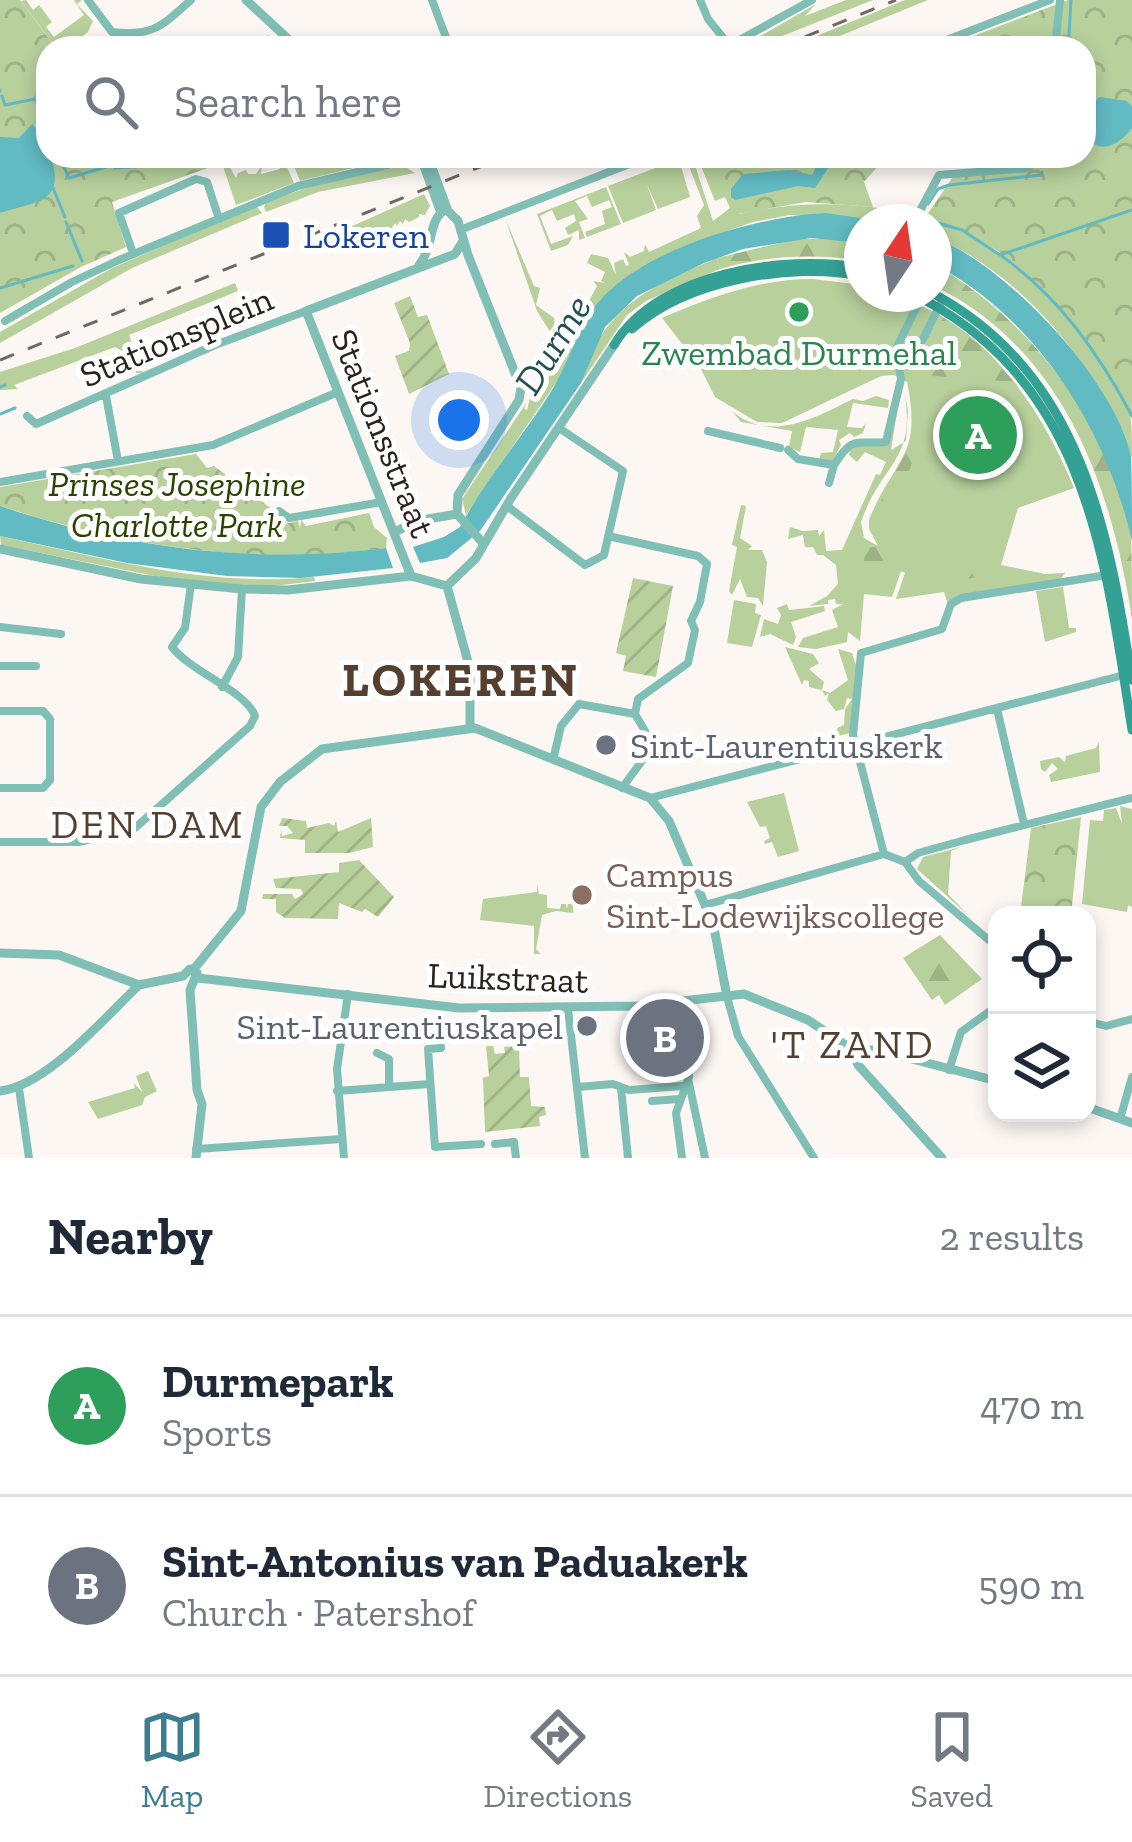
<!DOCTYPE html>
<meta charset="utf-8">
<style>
body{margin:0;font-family:"Zilla Slab",serif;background:#f6f6f7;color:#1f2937}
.controls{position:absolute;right:36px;bottom:36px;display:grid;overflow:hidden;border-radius:24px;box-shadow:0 6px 18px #0003}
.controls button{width:108px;height:108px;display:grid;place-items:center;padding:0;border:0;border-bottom:3px solid #e0e1e3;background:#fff;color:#1f2937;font:60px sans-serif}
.compass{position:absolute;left:844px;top:204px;width:108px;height:108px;border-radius:50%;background:#fff;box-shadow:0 6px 18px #0003;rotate:13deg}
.you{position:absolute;left:459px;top:420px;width:42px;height:42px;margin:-30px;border:9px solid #fff;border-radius:50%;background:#1a73e8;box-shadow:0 0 0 18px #1a73e833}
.badge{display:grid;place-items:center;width:78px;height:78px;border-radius:50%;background:#3c7e8f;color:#fff;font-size:39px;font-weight:700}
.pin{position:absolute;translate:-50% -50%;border:6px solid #fff;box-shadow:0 3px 12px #0006}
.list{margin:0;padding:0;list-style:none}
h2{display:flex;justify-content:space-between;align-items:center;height:156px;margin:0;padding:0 48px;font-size:51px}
h2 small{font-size:39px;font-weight:400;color:#747a83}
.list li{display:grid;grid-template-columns:78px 1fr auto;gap:36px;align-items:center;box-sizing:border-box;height:180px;padding:0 48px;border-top:3px solid #e0e1e3}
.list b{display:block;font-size:45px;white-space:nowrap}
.list p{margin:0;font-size:39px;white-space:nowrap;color:#747a83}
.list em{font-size:39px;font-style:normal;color:#747a83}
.icon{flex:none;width:66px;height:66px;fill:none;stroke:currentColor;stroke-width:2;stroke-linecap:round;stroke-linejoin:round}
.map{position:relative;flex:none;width:1132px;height:1158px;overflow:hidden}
.search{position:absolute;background:#fff;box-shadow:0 6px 18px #0003;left:36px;right:36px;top:36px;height:132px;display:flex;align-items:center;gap:30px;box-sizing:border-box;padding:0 42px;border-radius:36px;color:#747a83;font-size:45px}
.sheet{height:516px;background:#fff}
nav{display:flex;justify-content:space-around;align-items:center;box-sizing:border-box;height:168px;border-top:3px solid #e0e1e3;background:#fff;font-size:33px;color:#747a83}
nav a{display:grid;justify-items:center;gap:6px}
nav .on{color:#3c7e8f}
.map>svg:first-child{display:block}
</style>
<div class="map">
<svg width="1132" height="1158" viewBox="0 0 1132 1158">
<defs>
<pattern id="forest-firs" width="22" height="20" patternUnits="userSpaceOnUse" patternTransform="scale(3)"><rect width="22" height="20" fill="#b7d09c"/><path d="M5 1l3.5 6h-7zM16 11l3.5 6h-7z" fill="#9eb286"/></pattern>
<pattern id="park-crowns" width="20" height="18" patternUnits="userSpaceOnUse" patternTransform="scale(3)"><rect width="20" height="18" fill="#b7d09c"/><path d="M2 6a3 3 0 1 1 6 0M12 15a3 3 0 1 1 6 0" fill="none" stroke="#9eb286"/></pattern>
<pattern id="garden-furrows" width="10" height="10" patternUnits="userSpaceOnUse" patternTransform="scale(3)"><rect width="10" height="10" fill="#b7d09c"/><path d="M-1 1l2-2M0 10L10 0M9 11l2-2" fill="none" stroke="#9eb286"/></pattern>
</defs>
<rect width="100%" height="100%" fill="#fdf7f3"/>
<path fill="#b7d09c" d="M26,0L33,10L39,5L52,22L46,27L54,37L84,15L74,0H82L77,4L93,21L88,32L67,48L54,45L21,1Z
M846,0H873L752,48H740L816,4L805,16Z
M905,0H928L810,48H787Z
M290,156H337L341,163L353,166L369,158H395L300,181Z
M685,156H692L713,221L730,208L725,197L715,201L697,156H717L739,214C808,198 879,202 947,224C1012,244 1106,350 1130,412C1132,425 1132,444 1132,458C1098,368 1025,275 934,237V222L790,215L753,222L682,247L634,274L595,307L560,377L466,515L462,499L527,402L524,409L527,410L531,394L535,400L563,352L537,311L505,218L534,286L540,288L536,305L554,318L555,327L571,335L597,286L593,281L605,283L601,281L605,272L587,263L591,254L608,258L616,275L614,263L623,259L626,266L629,265L624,252L630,257L644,251L645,244L649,252L701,228L697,216L704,205Z
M283,158L294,183L236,205L222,163L227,162L236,178L238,173L246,170L248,174H256L262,165L261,174L280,169L277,161Z
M679,159L690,197L658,209L647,185L656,210L623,223L608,186Z
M404,166L415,173L318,192L266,212L264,207L266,202L332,179Z
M606,187L621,224L587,237L585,232L605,224L602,211L612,207L609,200L592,207L587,196L575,201L588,219L579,222L585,238L579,240V230L568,235L565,228L576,221L574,214L557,221L552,210L540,216L551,244L573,236L568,245L551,251L537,214Z
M424,194L430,206L425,215L419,214V217L409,222L405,219L403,224L400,221L397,226L395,223L391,229L387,226L383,232L380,227L373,230L374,236L370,233L359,242L352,240L348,228Z
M256,206L262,213L132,268L0,343V332L112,268Z
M717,258L720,269L646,301L627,315L581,383C602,306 650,287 717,258Z
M813,279L862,285V294C966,294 1039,401 1074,488L1018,508L1001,565L1045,574L1065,573L1060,580L948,604L944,592L896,599L905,573L901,571L892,597L864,594L860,641L848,632L847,642L816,649L798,647L803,638L838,627L832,610L843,604H836L835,599L828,600V604L809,606L827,596L838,584L836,565L823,555H817L813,547H805L803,535L788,539L790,527L803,531L818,530L819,536L824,530L826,551L842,550L876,474L880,475L886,462L865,452L857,462L849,455L850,449L861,443L886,444L898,406L891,450L906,441L908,410L903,386C919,461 882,461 861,522L864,538L878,546L869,529V520C894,458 923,458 907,382L894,375L881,376L782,423L757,422L715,397L700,367L662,318C711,297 759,279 813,279Z
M235,283L238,291L129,335L143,373H136L128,354L115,347L14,385L18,389L0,390V372L75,348Z
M876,396L889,400L888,408L853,403L847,427L862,428L866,423L863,433L854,437L850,433L839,440L841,445L832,462L819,460L821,453L833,452L838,430L806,427L800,452L815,459L789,447L792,431L741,422L732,411C770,444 816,417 853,399L863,401Z
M741,505L746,506L740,538L752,546L748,550H762L767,562L763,606L758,598L747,597L740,579L732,595L729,591L737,547L732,545Z
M0,536C102,558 209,588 314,577L315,581L265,587L165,578L1,545Z
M1063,587L1069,628H1076V632L1045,642L1036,591Z
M734,600L756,604L755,613L761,615L752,647L727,643Z
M787,604L789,610L824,606L825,611L791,622L796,637L793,645L770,634L760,637L764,619L778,624L781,615L777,608Z
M785,647L813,654L819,663L809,669L824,682L822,690L830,693L848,680L838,649L852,653L857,668L850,733L838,736L837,728L844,725L845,709L852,699L847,698L844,709L836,711L827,700L829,693L825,696L822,690L809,687V681L804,680L802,685Z
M1099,742L1100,772L1051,782L1049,775L1058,769L1052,763L1045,772L1041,769L1040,761L1059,757L1065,762L1066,756L1096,748Z
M784,793L799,851L778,857L772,842L765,844L764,841L770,838L766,826L760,827L747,802Z
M1120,806L1132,809V907L1128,905L1127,912L1082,904L1090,820L1103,821L1104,810L1116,808L1122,824Z
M961,847L951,851L948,894L970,917L917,869L923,857Z
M537,885L539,894L547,895V908L560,909L561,904H566L567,909L568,904H573V913L556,911L542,915L536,949L541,954H534V926L480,920L483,899L537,892Z
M148,1071L157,1091L145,1097L142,1105L98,1119L88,1102L135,1088L134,1083L142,1092L136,1076Z"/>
<path fill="url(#forest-firs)" d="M797,239H845L862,243V260C812,254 769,255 720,269L717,258Z
M934,264C1031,320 1110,424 1131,536C1132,562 1132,592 1132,619C1112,487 1063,348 934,286Z
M943,318L981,346L1017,385L1016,390L995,380L917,375Z
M913,430L923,432L903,488H898L895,496L899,501L889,498L886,505L896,509L890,531L894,543C908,548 907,561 920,569C944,583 973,564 997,565V574L940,583L899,570L895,580L873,576L864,566V547H879C868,508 895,474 912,440Z
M940,935L982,979L945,1005L939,995L932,1000L903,958Z"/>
<path fill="url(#park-crowns)" d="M0,0H20L56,48H48V156H259L234,165L232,160L222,163L112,202L126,247L81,267L0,313Z
M1068,0H1132V416C1088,334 1020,239 924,219L955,174L1038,162V156H1084V48H942Z
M717,156H887L864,182L873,207L806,202L738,214Z
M196,454L207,468L214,466L276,512V526L298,521L300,528L301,520L306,526L369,513L374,527L387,538L386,548C254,566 126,547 0,506V487Z
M1081,817L1071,915H1020L1031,828Z"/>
<path fill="url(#garden-furrows)" d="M410,296L418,317L427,315L449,374L409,394L395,356L409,351L410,343L394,303Z
M633,578L673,586L656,677L623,671L626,656L616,653Z
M282,818L306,821L307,828L329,823L334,826L336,821L338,832L371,818L373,847L349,853H305V840L280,838L281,830L282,836L293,833L287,826H279Z
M359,860L394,897L378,917L365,909L362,912L339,903L338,919L285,918L276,912V899H262L263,894H292L295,899L303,894L301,889L276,888L273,879L339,872V863Z
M486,1046H493L495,1054L505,1053L504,1047L519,1046L520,1077H529L531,1106L545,1107L546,1115L539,1117L540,1126L485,1132L483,1078L489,1076Z"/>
<path fill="#62bac3" d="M1100,97L1127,101L1132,107V128C1121,142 1105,155 1088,140L1091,118L1084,110V101L1090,104Z
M32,124C44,136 67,181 47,196C36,205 14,208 0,213V137L19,138Z
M821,156H831V164L815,188L798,186L735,200L731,197V189L743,174L789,170L812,175Z
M826,213L887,222H862V243L811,238L743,249L704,263L637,296L605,327L581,383L480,531L447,558L420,563L413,547L444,537L460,527C484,482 519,441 547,398C566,370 575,336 594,308C636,250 758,216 826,213Z
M934,237C1007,266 1113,378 1131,456C1132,482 1132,514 1132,541C1107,430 1037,318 934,264Z
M0,506C125,548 254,565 386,548L393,568L301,578L227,576L127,563L0,536Z"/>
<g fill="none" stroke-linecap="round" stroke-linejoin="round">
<path stroke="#62bac3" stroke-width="3" d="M1069,35L1071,0
M246,48L268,37
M979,48L998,41L1041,48
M0,90V91
M2,96L5,105L35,99L48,129
M59,156L69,178L109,166
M878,161L883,156
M167,165L218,164
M115,168L162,165
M53,188L65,217
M928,204L938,189L949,185L1042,175V172
M924,219L962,230L1000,255L1132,210
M66,222L82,261
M1002,256C1060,298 1099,354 1132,416
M0,288L73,266
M0,387L5,385
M0,414L15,408"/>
<path stroke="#80bfb5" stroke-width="8" d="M88,0L112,32C152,37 162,26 191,0
M432,0L450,48
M700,0L708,19L729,45
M725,48L812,0
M926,48L1050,0
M1055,48L1060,0
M431,165L458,156
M914,222L939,175L1029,168L1033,156
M460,230L650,156
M133,253L119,213L196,179L207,182L219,219
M923,294L893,355L899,366L912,361L943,299
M5,321L72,282L119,260L298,186L400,162L409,156
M106,396L118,461
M27,416L36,424L215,345L306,311
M708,431L780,448
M788,450L798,459L834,465C854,434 855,445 886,442L901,379L899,366
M0,482L213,445L338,392
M829,483L834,465
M507,506L585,565L604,555L623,471L559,428
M279,511L289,518L382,502
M608,536L698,556L707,564L700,602L691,621L695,630L688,663L638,699L635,714
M0,627L61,634
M0,666H36
M222,687L238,657L242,589
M997,709L1024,824
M0,711H43L50,719V780L43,788H0
M554,756L561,726L579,704L635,714L645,731L647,754L622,788
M650,798L1124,675
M0,842H79L135,828L250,726L255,716C246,691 191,672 172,647L185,628L191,584
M884,854L853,735L861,653L942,629L951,604L961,598L1107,575
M884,854L905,862L919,881L997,947
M905,862L918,853L965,840L1132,798
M705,905L884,854
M727,997L738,1036L814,1158
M568,1009L585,1158
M1087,1021L1106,1026L1132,1019
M440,1039L441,1048L428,1049L435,1147L481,1144
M377,1053L389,1059V1084
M949,1070L961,1032L997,1006
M689,1083L705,1158
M578,1087L613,1084L629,1090L683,1086
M19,1088L29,1158
M621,1088L628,1158
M337,1091L429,1084
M652,1101L679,1099
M1120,1119L1132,1077
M495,1144L514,1142L516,1158
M196,1149L342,1139
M344,1158L337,1069L348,994
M682,1158L676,1113L689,1077L684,1001"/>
<path stroke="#80bfb5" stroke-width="9" d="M246,0L298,48
M424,166L431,165L448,211L458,221L468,255L521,388L519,400L458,495L457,514
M419,265C433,248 429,224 441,213L424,166
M457,514L483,543
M395,532L416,521L457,514
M0,549L141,579L242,589L288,590L411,576L447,586
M411,576L306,311L455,254L463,241
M447,586L476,558L511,498L614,345
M447,586L470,669V728
M0,953L59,955L139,985
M194,969L241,911L261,807L280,782L322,749L475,728L650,798L669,821L705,905L715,933L727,997
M198,978L459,1008L638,1006L744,994L808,1020L853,1050
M139,985L183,976L190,969L197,973L190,990L197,1090L202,1104L196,1158
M853,1050H877L997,1081
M853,1050L858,1065L942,1158
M0,1091C47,1086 105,1017 139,985
M1087,1107L1132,1123"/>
<path stroke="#34a195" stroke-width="9" d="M913,294C1088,380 1105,559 1132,730
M934,294C1081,374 1109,530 1132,680
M632,329C687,280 791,262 862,276
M614,345C658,272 785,254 862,268"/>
<path stroke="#706862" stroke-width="3" stroke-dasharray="15 15" stroke-linecap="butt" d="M777,48L896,0
M0,360L507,156"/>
</g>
<rect fill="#1a4fb4" stroke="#fff" stroke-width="4.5" x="261" y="220" width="30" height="30" rx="6"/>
<circle fill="#2e9e5b" stroke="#fff" stroke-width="4.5" cx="799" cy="312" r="12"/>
<g fill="#6b7280" stroke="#fff" stroke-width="4.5">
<circle cx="606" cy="745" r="12"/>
<circle cx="587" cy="1026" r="12"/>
</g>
<circle fill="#8d6e63" stroke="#fff" stroke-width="4.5" cx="582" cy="895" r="12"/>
<g text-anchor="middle" stroke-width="10" stroke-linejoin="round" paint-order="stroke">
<g font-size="36" fill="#164399" stroke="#fff" text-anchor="start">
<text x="303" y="248">Lokeren</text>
</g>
<g font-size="36" fill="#2b221a" stroke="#fff">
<text transform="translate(176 336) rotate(-23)" y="13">Stationsplein</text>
<text transform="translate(384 433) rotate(68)" y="13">Stationsstraat</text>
<text transform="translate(508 977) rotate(2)" y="13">Luikstraat</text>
</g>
<g font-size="36" fill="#27864d" stroke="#fff">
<text x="799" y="365">Zwembad Durmehal</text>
</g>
<g font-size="36" font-style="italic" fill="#2b4200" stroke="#fff">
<text x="177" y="496">Prinses Josephine<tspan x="177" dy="41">Charlotte Park</tspan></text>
</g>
<g font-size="36" fill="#5b616d" stroke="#fff" text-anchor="start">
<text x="630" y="758">Sint-Laurentiuskerk</text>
<text x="563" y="1039" text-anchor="end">Sint-Laurentiuskapel</text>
</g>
<g font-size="36" fill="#785e54" stroke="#fff" text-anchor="start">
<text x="606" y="887">Campus<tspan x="606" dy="41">Sint-Lodewijkscollege</tspan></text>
</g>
<g font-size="39" font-style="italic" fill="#254e52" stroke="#fff">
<text transform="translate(552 344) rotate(-58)" y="14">Durme</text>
</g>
<g font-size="39" letter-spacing="3" fill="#55402f" stroke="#fff">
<text x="148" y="838">DEN DAM</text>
<text x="853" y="1058">'T ZAND</text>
</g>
<g font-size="48" font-weight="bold" letter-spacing="3" fill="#55402f" stroke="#fff">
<text x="461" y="696">LOKEREN</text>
</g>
</g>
</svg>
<div class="controls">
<button><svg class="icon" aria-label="locate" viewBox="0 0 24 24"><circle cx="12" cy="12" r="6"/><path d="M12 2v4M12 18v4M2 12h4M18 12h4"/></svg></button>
<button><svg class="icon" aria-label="layers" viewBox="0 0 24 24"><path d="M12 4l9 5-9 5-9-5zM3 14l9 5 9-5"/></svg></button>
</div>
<svg class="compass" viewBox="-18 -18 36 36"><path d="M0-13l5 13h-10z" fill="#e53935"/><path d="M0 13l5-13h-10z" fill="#747a83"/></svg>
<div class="you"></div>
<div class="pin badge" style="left:978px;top:435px;background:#2e9e5b">A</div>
<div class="pin badge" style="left:665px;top:1038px;background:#6b7280">B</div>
<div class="search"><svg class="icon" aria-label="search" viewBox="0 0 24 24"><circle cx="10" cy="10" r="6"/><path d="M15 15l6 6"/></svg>Search here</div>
</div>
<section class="sheet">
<h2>Nearby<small>2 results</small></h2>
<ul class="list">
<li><span class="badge" style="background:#2e9e5b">A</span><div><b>Durmepark</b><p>Sports</p></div><em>470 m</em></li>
<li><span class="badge" style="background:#6b7280">B</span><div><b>Sint-Antonius van Paduakerk</b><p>Church · Patershof</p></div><em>590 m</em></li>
</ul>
</section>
<nav>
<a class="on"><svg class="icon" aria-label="map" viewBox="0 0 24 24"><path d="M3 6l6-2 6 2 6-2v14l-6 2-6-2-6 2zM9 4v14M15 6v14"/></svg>Map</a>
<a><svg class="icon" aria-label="directions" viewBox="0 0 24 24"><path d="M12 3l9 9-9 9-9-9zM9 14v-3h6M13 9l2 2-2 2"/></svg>Directions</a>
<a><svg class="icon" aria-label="saved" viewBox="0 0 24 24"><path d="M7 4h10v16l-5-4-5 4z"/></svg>Saved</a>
</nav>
